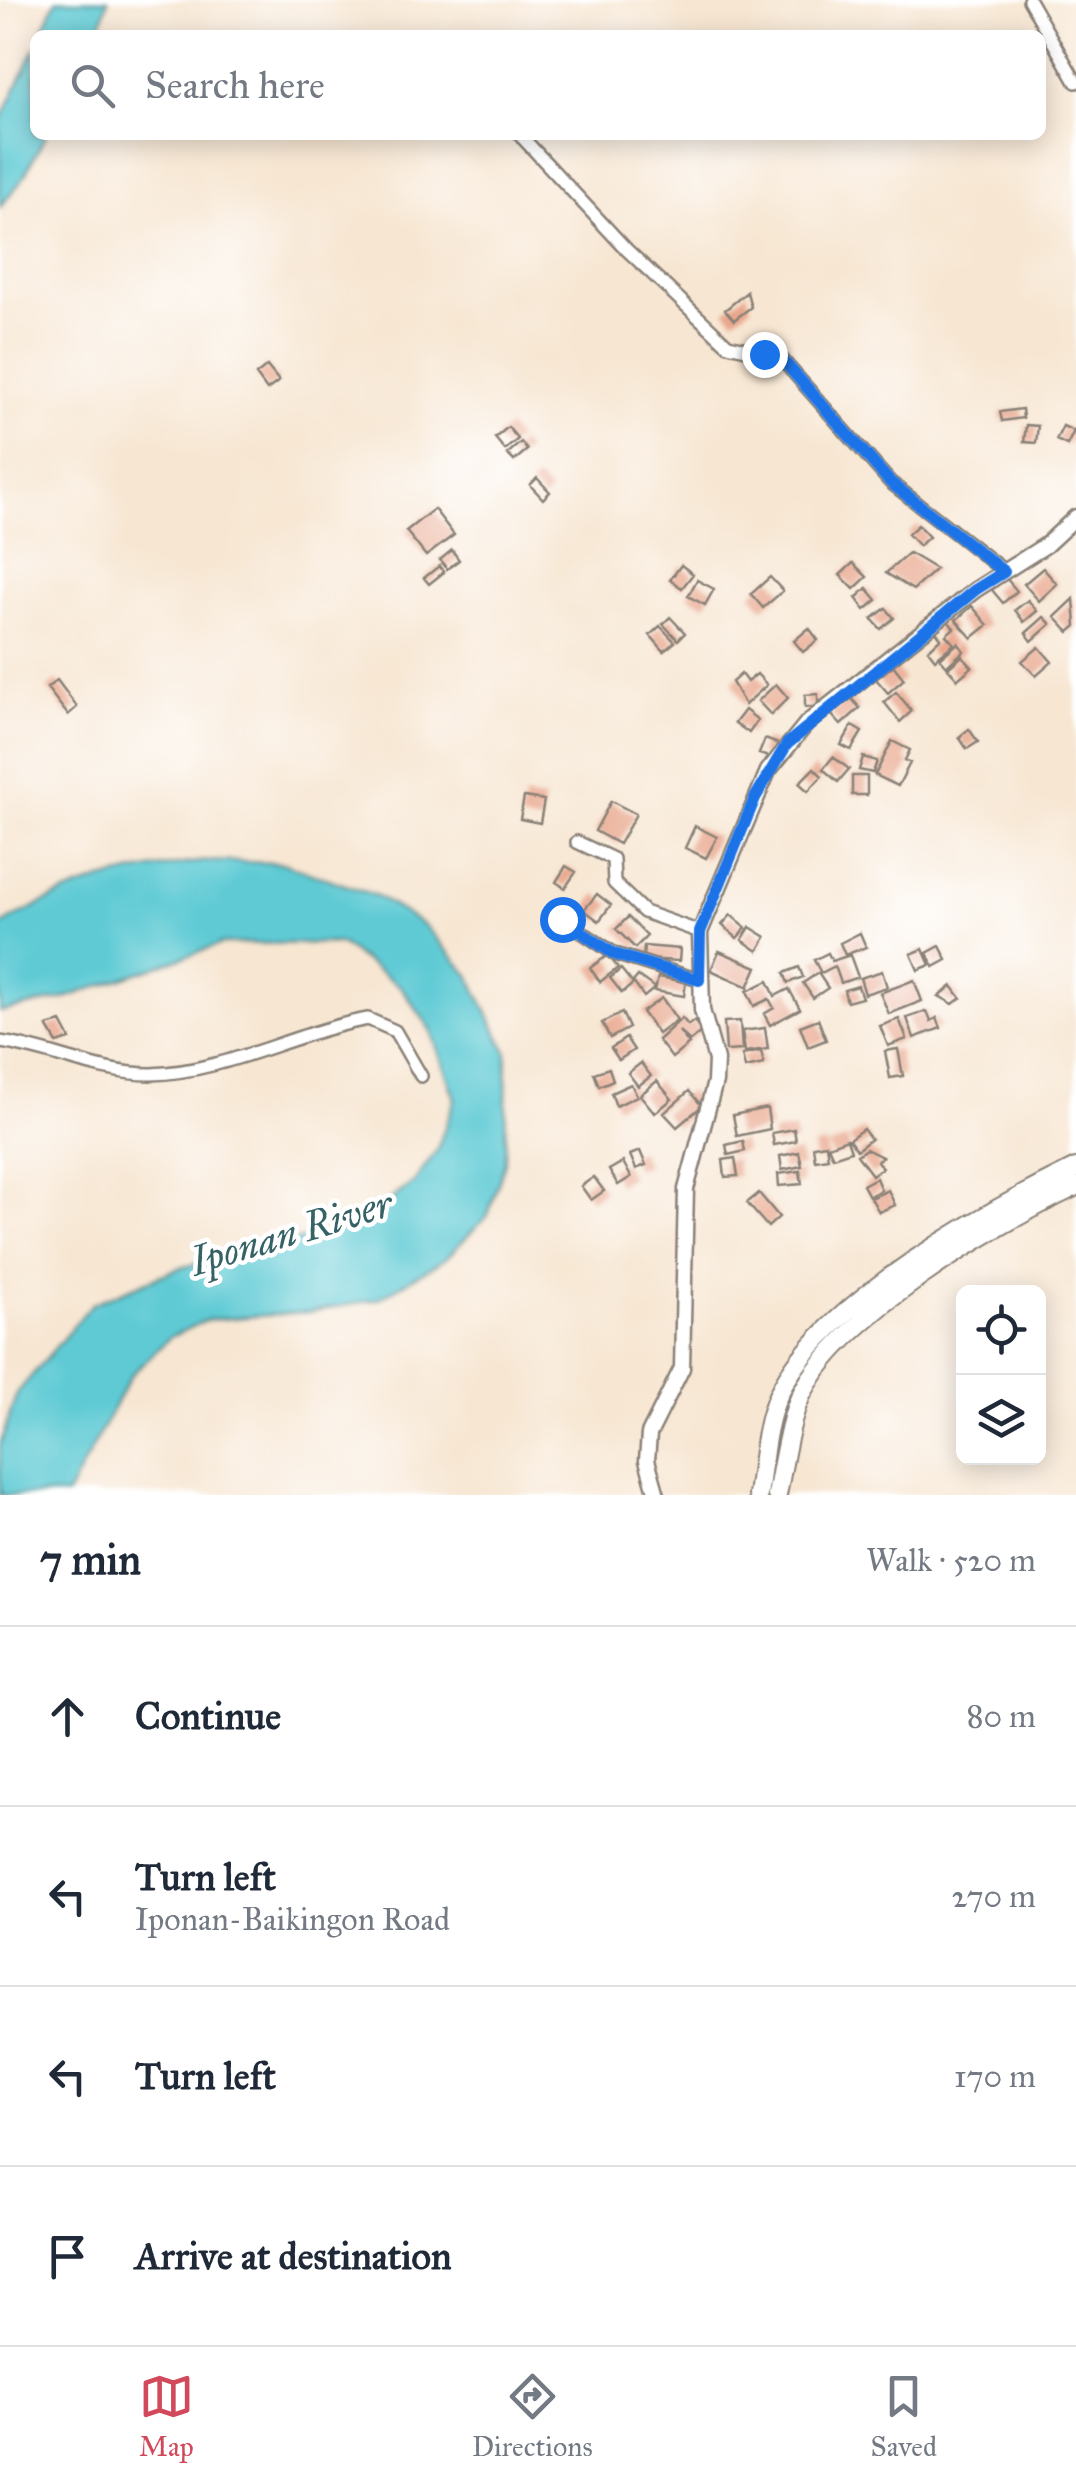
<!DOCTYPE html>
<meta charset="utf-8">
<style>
body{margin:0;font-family:"IM FELL Great Primer",serif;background:#f6f6f7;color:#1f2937}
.controls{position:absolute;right:30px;bottom:30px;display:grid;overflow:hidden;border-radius:15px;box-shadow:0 5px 25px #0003}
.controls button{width:90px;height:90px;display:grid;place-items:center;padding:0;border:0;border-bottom:2px solid #e0e1e3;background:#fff;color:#1f2937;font:50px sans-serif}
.stop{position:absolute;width:30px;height:30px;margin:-22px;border:8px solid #1a73e8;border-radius:50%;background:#fff}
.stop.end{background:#1a73e8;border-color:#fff;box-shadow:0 2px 10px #0008}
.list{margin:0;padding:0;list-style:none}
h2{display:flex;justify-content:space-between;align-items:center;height:130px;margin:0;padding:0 40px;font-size:42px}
h2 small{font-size:32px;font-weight:400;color:#747a83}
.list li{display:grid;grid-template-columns:65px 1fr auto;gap:30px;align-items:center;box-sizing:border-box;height:180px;padding:0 40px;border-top:2px solid #e0e1e3}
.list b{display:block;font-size:38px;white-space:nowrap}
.list p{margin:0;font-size:32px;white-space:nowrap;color:#747a83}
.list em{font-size:32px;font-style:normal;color:#747a83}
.icon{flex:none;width:55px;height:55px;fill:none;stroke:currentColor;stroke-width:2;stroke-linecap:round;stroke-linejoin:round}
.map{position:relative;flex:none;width:1076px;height:1495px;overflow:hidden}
.search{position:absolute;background:#fff;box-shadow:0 5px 25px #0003;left:30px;right:30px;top:30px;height:110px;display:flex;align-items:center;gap:25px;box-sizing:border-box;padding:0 35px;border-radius:15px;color:#747a83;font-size:38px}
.sheet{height:850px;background:#fff}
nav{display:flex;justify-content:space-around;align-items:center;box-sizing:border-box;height:140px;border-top:2px solid #e0e1e3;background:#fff;font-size:28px;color:#747a83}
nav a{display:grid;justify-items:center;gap:5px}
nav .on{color:#d1495b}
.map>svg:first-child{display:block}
</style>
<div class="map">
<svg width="1076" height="1495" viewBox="0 0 1076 1495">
<rect width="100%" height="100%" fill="#fff"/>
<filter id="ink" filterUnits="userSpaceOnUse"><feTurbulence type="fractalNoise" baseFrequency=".01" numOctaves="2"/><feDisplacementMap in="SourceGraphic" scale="20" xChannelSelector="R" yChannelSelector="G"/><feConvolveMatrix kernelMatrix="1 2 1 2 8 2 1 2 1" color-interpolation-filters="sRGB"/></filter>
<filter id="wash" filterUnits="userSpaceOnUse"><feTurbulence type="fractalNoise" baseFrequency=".0048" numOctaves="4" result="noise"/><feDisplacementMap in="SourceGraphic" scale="40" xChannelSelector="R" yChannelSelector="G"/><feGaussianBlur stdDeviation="2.25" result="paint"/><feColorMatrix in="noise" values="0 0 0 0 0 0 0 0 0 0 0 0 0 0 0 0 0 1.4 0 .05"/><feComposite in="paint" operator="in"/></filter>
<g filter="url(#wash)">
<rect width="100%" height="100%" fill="#f7e6d2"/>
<path fill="#5ecad4" stroke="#3d7378" stroke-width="2.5" d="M56,0H108L98,35H41Z
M35,48V135H46L22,180L0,207V122Z
M207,861L282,863L377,896L425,926L469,975L507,1052L505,1162L488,1215L446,1258L378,1299L311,1312L207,1320L170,1337L131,1375L67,1495H0V1445L17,1393L92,1304L179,1268L317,1236L365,1219L414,1182L437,1150L455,1099L430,1028L401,987L339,943L222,944L62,999L0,1012V926C74,882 122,871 207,861Z"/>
<g id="blocks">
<path fill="#e9a78d" d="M747,292L751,307L734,320L725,310Z
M267,366L279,381L267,390L256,375Z
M1022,409L1023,418L1002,421L1000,412Z
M1026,425L1038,426L1036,443L1024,442Z
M1063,426L1074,431L1067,445L1056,440Z
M508,427L518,439L505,450L495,438Z
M521,442L527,450L514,461L507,454Z
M537,478L550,492L543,499L530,485Z
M434,509L454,535L426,556L406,531Z
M918,525L929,537L919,546L908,534Z
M452,550L459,560L447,569L440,560Z
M909,553L936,569L913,590L886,573Z
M853,563L867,577L854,589L840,575Z
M681,565L693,574L682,588L670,580Z
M439,566L444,572L429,584L424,578Z
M1043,568L1057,584L1039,601L1024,584Z
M770,577L783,591L763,608L751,594Z
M1006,578L1017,591L1003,603L992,590Z
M697,580L714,589L705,605L688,596Z
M867,588L877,600L865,610L856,598Z
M1074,599L1076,626L1069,632L1055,617Z
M1028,600L1037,611L1024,622L1015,610Z
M972,606L988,625L972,638L956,620Z
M886,608L894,618L881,629L872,619Z
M670,617L685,633L678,640L663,624Z
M1044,617L1051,624L1032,641L1026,633Z
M946,619L954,628L946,635L954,644L935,659L928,650L941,638L934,629Z
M660,626L675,642L664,651L650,635Z
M809,628L818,640L803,652L794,641Z
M958,643L964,651L947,666L940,658Z
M1039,647L1052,662L1036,676L1022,661Z
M962,656L972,667L958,679L948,668Z
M893,665L904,679L888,693L876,679Z
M741,674L747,682L757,674L767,685L745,705L732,682Z
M57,680L77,707L68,715L47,688Z
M776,684L788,698L771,715L758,701Z
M896,692L912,711L900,722L884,702Z
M818,694V707H805V695Z
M850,697L860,708L841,725L831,714Z
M745,710L758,720L749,733L735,723Z
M852,726L862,732L851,750L841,745Z
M969,729L978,742L967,749L959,737Z
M765,739L781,745L775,759L759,754Z
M892,741L910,750L905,760L910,763L898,786L875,775Z
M833,757L849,769L838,782L823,769Z
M863,757L877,761L873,773L859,770Z
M814,768L822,776L808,791L799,783Z
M852,776H867V795H852Z
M524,797L544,800L540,823L520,819Z
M611,801L636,814L619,844L595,831Z
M695,826L717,837L706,858L685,848Z
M566,866L576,872L565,888L556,882Z
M597,894L611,905L599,921L584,910Z
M731,915L746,928L737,938L722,925Z
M628,917L647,936L635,948L616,929Z
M750,927L766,937L758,951L742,940Z
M860,933L866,947L845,955L840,943Z
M644,946L680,949L679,961L643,959Z
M940,946L947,960L934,967L927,953Z
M923,949L930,965L918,970L911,954Z
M719,951L757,967L748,987L711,970Z
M828,953L832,961L850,955L858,977L841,983L835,966L821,973L814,960Z
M608,955L618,968L600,982L590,968Z
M799,967L803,977L788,983L784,973Z
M621,969L633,984L622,993L610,978Z
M882,971L887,987L865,994L860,978Z
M818,973L828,988L813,998L803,983Z
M638,976L655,988L644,997L633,982Z
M658,977L686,982L684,996L655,991Z
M914,980L922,1001L889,1014L880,993Z
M768,981L775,996L789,989L800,1009L770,1025L764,1014L774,1008L769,999L754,1006L747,991Z
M858,986L862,998L847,1002L844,990Z
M952,986L961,998L953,1004L939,996Z
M662,998L677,1020L658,1034L642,1012Z
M927,1011L931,1021L937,1018L941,1028L914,1038L907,1018Z
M622,1013L629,1028L610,1038L602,1023Z
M682,1018L688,1025L694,1021L702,1031L690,1041L679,1031L689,1044L672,1058L658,1040Z
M818,1019L826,1040L808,1047L800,1026Z
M899,1019L907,1039L888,1046L880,1026Z
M740,1021L742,1050L726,1051L724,1022Z
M61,1022L70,1039L57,1043L47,1026Z
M765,1028L768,1049L745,1052L742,1031Z
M626,1038L634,1050L619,1060L611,1048Z
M898,1049L903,1076L890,1078L885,1051Z
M761,1051L764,1064L745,1068L742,1055Z
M641,1063L651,1076L638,1086L628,1073Z
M609,1068L613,1080L599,1086L594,1073Z
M657,1081L672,1099L655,1113L640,1095Z
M631,1084L637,1096L616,1106L611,1093Z
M689,1091L702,1106L677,1127L664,1113Z
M767,1108L770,1129L737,1136L733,1115Z
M794,1129L796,1141L774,1145L772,1133Z
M863,1129L871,1139L857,1150L849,1139Z
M847,1139L851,1151L833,1157L828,1146Z
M743,1141L745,1151L728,1155L726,1145Z
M826,1144L828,1158L815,1160L813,1146Z
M866,1149L882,1157L877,1161L882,1168L872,1175L857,1155Z
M640,1151L646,1165L636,1169L630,1155Z
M799,1152L802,1166L782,1170L780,1156Z
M735,1158L738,1176L725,1177L723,1160Z
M623,1162L631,1177L618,1185L609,1170Z
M800,1171L802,1184L779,1186L778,1174Z
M594,1177L604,1191L591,1200L581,1186Z
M876,1178L881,1190L869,1196L863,1185Z
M888,1190L895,1205L879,1212L871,1198Z
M759,1193L779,1217L768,1227L747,1203Z"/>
</g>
</g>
<g filter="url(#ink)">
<use href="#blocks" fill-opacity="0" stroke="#8a8177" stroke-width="2.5"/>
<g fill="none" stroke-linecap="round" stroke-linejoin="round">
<g stroke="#8a8177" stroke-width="16">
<path id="minor" d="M1029,0L1076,82
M520,135L627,250L728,345L779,356L890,482L1004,571
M577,842L613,859L614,883L644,912L700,932
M562,919L615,954L699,980
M0,1042C52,1049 98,1074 151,1074C226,1072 295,1032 368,1019L395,1031L421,1076"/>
</g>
<g stroke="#8a8177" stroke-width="19">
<path id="tertiary" d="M657,1495L647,1460L649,1434L682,1368L686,1189L715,1082L716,1060L702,1010L700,932L768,771L807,723L975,590L1046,545L1076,517"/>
</g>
<g stroke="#8a8177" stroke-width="22">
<path id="primary" d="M758,1495C763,1462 765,1421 780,1391C825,1301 988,1211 1076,1168
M777,1495C783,1466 787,1433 797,1405C829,1320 996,1224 1076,1186"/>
</g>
<use href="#minor" stroke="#fff" stroke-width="11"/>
<use href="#tertiary" stroke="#fff" stroke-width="14"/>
<use href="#primary" stroke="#fff" stroke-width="18"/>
</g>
</g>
<g fill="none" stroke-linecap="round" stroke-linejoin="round" filter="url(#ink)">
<path stroke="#1a73e8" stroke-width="12" d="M562,919L614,954L699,980L700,932L755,798L787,744L975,590L1004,572L890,482L779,356L764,354"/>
</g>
<g text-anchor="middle" stroke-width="9" stroke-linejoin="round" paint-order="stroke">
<g font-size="40" font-style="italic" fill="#366266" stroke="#fff">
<text transform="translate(291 1232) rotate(-17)" y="14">Iponan River</text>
</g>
</g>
</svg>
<div class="controls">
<button><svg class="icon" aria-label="locate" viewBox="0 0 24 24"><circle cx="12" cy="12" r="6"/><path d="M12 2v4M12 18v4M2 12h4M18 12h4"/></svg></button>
<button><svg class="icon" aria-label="layers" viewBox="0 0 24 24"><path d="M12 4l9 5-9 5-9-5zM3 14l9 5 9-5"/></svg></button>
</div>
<div class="stop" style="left:562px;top:919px"></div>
<div class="stop end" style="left:764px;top:354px"></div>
<div class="search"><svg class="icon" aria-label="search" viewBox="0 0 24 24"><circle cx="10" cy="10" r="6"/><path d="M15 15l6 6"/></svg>Search here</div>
</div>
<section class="sheet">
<h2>7 min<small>Walk · 520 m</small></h2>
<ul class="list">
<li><svg class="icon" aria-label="ahead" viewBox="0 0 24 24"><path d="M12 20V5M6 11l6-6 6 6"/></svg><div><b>Continue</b></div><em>80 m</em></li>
<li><svg class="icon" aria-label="left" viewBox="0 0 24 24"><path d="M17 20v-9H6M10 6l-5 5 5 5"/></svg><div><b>Turn left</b><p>Iponan-Baikingon Road</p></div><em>270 m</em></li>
<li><svg class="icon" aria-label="left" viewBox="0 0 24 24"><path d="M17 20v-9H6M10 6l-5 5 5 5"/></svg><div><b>Turn left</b></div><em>170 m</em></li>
<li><svg class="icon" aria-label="arrive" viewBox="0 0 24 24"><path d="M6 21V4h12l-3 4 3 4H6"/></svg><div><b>Arrive at destination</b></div></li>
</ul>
</section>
<nav>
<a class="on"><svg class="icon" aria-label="map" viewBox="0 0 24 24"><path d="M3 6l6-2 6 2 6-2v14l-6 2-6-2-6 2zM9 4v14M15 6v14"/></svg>Map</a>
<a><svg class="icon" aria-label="directions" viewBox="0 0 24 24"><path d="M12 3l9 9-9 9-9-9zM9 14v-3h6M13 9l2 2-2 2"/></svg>Directions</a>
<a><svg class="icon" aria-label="saved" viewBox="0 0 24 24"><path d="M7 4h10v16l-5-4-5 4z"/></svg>Saved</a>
</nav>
